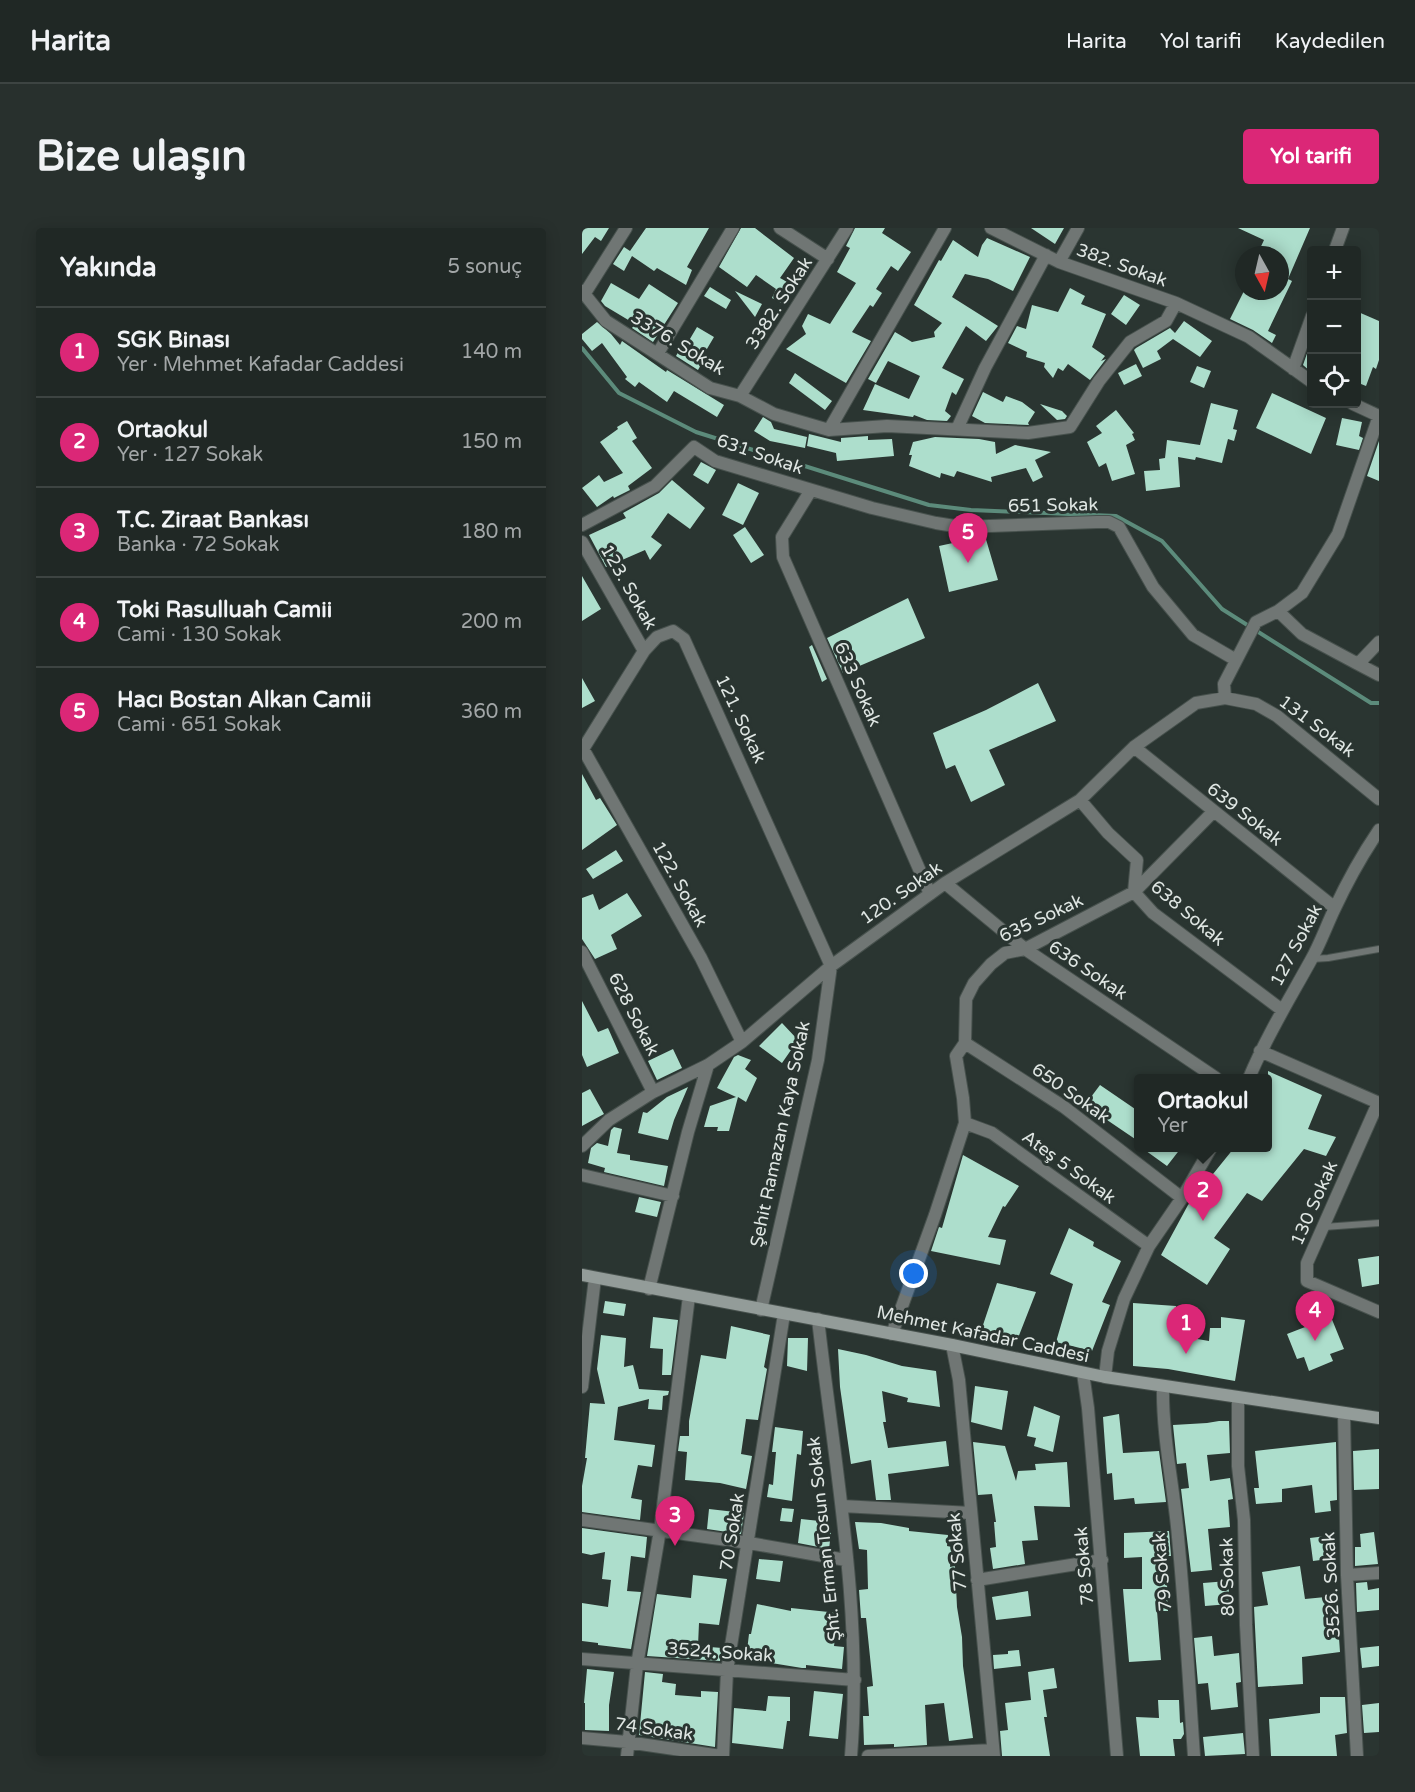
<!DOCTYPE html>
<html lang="tr">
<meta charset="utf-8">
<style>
body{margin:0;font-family:"Varela Round",sans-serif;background:#28302d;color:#f1f3f6}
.controls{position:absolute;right:18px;top:18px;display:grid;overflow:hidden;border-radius:6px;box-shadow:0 3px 15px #0003}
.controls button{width:54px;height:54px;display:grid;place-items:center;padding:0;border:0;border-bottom:2px solid #3d4442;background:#202825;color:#f1f3f6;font:30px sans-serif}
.compass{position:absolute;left:653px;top:18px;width:54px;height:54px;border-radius:50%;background:#202825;box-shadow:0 3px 15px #0003;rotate:172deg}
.you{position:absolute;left:332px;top:1046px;width:21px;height:21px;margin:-15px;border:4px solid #fff;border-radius:50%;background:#1a73e8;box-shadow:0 0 0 9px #1a73e833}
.badge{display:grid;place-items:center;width:39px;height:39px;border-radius:50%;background:#db2777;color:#fff;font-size:20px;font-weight:700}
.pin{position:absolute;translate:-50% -50px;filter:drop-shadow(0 2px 3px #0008)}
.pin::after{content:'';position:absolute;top:32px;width:21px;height:18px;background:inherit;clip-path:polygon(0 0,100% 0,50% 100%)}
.popup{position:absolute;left:552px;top:846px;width:138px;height:78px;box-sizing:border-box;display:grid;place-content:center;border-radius:6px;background:#202825;filter:drop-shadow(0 2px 4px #0005);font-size:20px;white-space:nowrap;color:#a2a6a7}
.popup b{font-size:22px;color:#f1f3f6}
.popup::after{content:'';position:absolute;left:50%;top:100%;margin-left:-12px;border:12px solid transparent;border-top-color:#202825}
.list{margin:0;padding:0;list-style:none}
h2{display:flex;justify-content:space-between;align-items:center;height:78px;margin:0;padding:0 24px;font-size:26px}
h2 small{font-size:20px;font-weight:400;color:#a2a6a7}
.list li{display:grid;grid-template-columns:39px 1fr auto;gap:18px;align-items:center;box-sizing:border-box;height:90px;padding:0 24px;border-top:2px solid #3d4442}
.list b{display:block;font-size:22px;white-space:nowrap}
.list p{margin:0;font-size:20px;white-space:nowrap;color:#a2a6a7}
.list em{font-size:20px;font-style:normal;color:#a2a6a7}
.icon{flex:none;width:33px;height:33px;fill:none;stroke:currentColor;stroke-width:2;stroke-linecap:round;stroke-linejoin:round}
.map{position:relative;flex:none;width:797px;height:1528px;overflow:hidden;border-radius:6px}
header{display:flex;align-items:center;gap:36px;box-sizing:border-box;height:84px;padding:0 30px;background:#202825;border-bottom:2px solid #3d4442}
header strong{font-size:28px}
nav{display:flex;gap:33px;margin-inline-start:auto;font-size:21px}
.intro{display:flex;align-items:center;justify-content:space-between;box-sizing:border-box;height:144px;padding:0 36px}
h1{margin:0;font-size:42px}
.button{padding:15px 27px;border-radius:6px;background:#db2777;color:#fff;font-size:21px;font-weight:700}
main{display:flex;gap:36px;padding:0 36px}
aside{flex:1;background:#202825;border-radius:6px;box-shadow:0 3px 15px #0003}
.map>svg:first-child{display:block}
</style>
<header>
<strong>Harita</strong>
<nav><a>Harita</a><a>Yol tarifi</a><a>Kaydedilen</a></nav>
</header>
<div class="intro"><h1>Bize ulaşın</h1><a class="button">Yol tarifi</a></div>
<main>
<aside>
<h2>Yakında<small>5 sonuç</small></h2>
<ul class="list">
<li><span class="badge">1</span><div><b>SGK Binası</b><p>Yer · Mehmet Kafadar Caddesi</p></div><em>140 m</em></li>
<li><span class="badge">2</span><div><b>Ortaokul</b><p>Yer · 127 Sokak</p></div><em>150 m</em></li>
<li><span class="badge">3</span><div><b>T.C. Ziraat Bankası</b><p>Banka · 72 Sokak</p></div><em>180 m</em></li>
<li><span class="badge">4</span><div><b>Toki Rasulluah Camii</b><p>Cami · 130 Sokak</p></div><em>200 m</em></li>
<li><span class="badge">5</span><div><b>Hacı Bostan Alkan Camii</b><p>Cami · 651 Sokak</p></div><em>360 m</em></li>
</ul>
</aside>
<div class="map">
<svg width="797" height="1528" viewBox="0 0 797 1528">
<rect width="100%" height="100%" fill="#2a3531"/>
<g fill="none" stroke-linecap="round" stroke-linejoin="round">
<path stroke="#5c8b7b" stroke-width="4" d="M0,120L37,165L114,204L347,277L389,282L534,288L580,313L640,381L789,475H797"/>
</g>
<path fill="#addecc" d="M0,0H27L19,13L13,9L0,26Z
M64,0H127L105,39L110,42L104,57L75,40L72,43L50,28L42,43L31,36L42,19L48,23Z
M159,0H173L212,30L198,50L211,57L201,76L190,70L194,61L174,47L165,59L137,39Z
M273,0H303L300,5L329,24L316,43L309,38L294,61L300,65L291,79L288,77L270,104L289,113L264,155L204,121L224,106L220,98L226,86L248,96L274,55L255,44L268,20L264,18Z
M449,0H482L473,16Z
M656,0H728L706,51L710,53L686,103L694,107L690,115L671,102L648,91L662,63H698V27H675L682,12Z
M405,10L448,29L431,63L406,51L383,46L370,69L416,98L404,113L384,98L360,140L382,151L374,167L370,164L363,183L369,188L365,193L345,192L332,187L331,189L281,182L293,156L327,171L338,148L306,133L294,155L286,151L313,104L330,114L353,109L352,104L360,95L332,77L357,32L359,33L371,12L396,29L400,17Z
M29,55L57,71L67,56L96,75L71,114L50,100L53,96L23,78L19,73Z
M128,59L149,72L144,81L122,68Z
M488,60L503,68L499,76L524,86L510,119L523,128L519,133L524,131L508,152L486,136L481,143L476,140L471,150L462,139L463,135L444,129L445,124L426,115L435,98L444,101L450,77L476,84Z
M153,63L180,76L173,89Z
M542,67L558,77L544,97L529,86Z
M774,83L797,93V132L794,141L791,139L784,158L774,154Z
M602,93L630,113L618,129L591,111L575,123L579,131L561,140L552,122L554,120L588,100L593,105Z
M15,94L29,106L38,117L40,113L84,144L85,142L142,177L135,189L92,163L85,174L57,154L53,159L43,151L45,149L20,115L10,123L0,111V106Z
M115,99L132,109L119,131L121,133L116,142L94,128L99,119L102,121Z
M729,114V144L721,137Z
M554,136L560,148L542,157L536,145Z
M615,138L629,143L622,160L608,154Z
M213,145L250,173L243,182L207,155Z
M401,164L421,174L424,168L440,174L453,184L446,195L447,197L403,195L390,188Z
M690,165L744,190L729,226L674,200Z
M629,175L656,182L651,201L655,202L652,213L646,211L640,235L614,229L613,232L596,229L598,259L564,263L562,243L578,242L577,231L583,230L585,212L618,217Z
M458,176L480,183L485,188L483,191L475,192Z
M534,182L552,205L550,206L553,212L544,217L553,246L530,253L524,235L517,239L505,214L520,205L514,198Z
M181,189L189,194L192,201L225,209L223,220L188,213L172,203Z
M760,190L780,194L777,208L781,210L777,222L754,217Z
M45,193L55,210L50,213L70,240L46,258L48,262L32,270L31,268L15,279L0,260L17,247L22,254L41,245L18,214L36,201L35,199Z
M227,206L259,214V210L286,208V212L310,211L312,228L255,233L254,225L225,218Z
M353,209L397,211L413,214L414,226L433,217L469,224L453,232L461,249L451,254L444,240L409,249L410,254L375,243L372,249L359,245L358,250L327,238L330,227H327L331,214Z
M797,213V253L785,248Z
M119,234L134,242L126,256L111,247Z
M90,252L123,280L108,301L86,285L69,309L80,317L68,332L63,322L24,339L7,307L44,290L41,285L77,265Z
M156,255L177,265L161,297L140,287Z
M163,299L182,327L169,335L151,307Z
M403,308L416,352L367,364L357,318Z
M0,348L19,381L0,393Z
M326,370L343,410L261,445L245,410Z
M230,417L245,451L240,454L227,419Z
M0,450L13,473L0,480Z
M456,455L474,493L407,522L423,557L389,574L373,537L364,541L351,505L404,482Z
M0,546L14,572L18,570L35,597L0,622Z
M34,622L41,633L11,651L4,641Z
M45,665L60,688L29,707L35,721L13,731L0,711V670L11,666L17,682Z
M0,773L16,804L26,800L37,825L5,839L0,827Z
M200,795L216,812L200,835L177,818Z
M91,821L100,840L75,852L66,833Z
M156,827L169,832L163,841L175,850L164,874L156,869L147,903H135L136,899H122L128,878L154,869L135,860L152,829Z
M686,843L740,867L726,901L754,909L744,928L722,921L680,973L665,965L632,1010L648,1021L625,1057L579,1027L606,977L652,920H686Z
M518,857L556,883V913L503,877Z
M106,859L92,892L86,912L56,905L61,884L65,885L85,869Z
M8,861L22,886L0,898V865Z
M32,899L40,901L35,925L48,927V932L86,938L82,958L22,944L23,940L6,935L9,920L15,915L26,918L29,902Z
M560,920H599L585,938Z
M381,927L437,958L423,979L421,978L406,1009L424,1012L418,1037L349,1023L357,999L360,1000Z
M57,969L79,974L75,989L53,984Z
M487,1000L512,1014L511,1018L539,1033L520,1074L528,1077L510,1123L474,1114L491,1056L468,1046Z
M797,1028V1056L780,1059L776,1031Z
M415,1055L454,1064L436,1110L399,1103Z
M23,1073L44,1076L42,1088L21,1085Z
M551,1075L594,1078L592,1107L627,1113L628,1100H639V1089L663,1092L653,1153L586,1141L551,1138Z
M71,1089L96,1092L89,1147H80L81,1121L68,1120Z
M749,1089L762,1121L748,1126L751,1133L727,1143L722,1129L715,1131L705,1106Z
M149,1098L188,1107L182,1139L185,1141L176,1192L164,1191L159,1226L170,1228L164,1261L138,1255L103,1252L105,1224L96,1223L98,1208H107V1193L119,1127L144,1131Z
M19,1107L44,1110L42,1139L51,1137L57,1161L87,1163L86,1167L81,1168L80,1182L66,1181L67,1171L36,1179L32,1212L73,1217L70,1239L56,1237L49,1270L60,1272L58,1292L0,1284V1258L5,1230H3L8,1175L23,1176L15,1141Z
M206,1110H226L225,1143L205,1138Z
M256,1121L284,1127L320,1138L354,1143L358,1179L325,1174L326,1170L300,1163L304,1194H301L306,1220L364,1213L367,1238L306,1246L309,1272H294L289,1232L269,1236L258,1159Z
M393,1158L426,1163L420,1202L389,1194Z
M452,1178L478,1188L471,1224L452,1218L454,1210L445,1208Z
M537,1186L541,1225L577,1223L584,1274L553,1276L552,1270L532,1272L530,1245L525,1246L521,1189Z
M637,1193H647L648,1225L625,1227L628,1253L648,1250L651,1271L646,1272L648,1299L626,1301L630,1342L609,1344L599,1261L607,1260L604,1235L595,1236L591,1197L625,1195Z
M193,1199L221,1203L219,1227L215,1226L210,1273L185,1269L187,1256L191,1257L194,1224H190Z
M391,1214L423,1218L434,1253L436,1243L454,1242L453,1236L485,1234L488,1279L452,1278L456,1312L440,1313L443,1336L411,1341L408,1320L414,1319L412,1294H414L410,1266L396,1267Z
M754,1214L755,1272L748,1273L749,1283L733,1285L730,1257L700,1261V1274L674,1276L672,1260H677L673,1223Z
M797,1221V1261L772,1262L771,1223Z
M200,1280L212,1281L210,1294L198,1293Z
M127,1281L162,1285L159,1306L125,1301Z
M219,1291L247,1294L249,1305L247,1321L216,1315Z
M273,1294L299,1295L327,1300V1303L366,1307L365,1318L370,1319L368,1339L373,1338L375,1379L380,1409L381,1438L391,1510L367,1513L362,1475L343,1477L345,1517L312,1519V1516L282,1517L281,1488H287L285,1459L291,1458L284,1390H279L277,1362L286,1361L285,1322L277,1321Z
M0,1300L65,1309L63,1330L49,1328L45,1363L59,1364L49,1421L16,1417V1415L0,1413V1375L26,1379L29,1352L20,1351L23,1324L9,1327L0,1325Z
M587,1303L589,1328H584L586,1383H575L579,1432L547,1434L541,1361H560V1329L542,1330V1305Z
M792,1304L796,1336L773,1338V1319H779L778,1306Z
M752,1307L754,1330L731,1333L728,1310Z
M177,1331L201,1333L198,1354L174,1351Z
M718,1338L723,1371L754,1368L758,1424L720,1429L721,1456L676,1459L672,1379L686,1377L680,1344Z
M111,1347L145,1351L137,1397L117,1395L116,1418L140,1420L138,1433L65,1428L75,1366L109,1370Z
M646,1353L648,1376L623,1378L621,1355Z
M785,1354L786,1362L797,1360V1382L775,1384L774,1355Z
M446,1363L449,1388L414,1392L410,1369Z
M175,1376L209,1383V1380L256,1385L252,1418L262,1419L260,1441L224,1437V1440H220L164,1431L167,1406H169Z
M630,1408L632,1428L657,1425L659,1454L654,1455L656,1479L629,1482L626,1455L616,1456L612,1410Z
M797,1418V1438L780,1440L778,1420Z
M437,1422L439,1438L412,1441L411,1427L426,1426V1423Z
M472,1440L475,1460L461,1462L465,1489H462L468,1528H420L418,1503L426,1502L423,1475L449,1472L446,1444Z
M5,1441L32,1444L27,1477V1503L3,1502V1475H2Z
M63,1444L81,1446L80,1454L94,1456L93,1467L119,1469V1463L136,1464L133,1519L57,1507Z
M232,1463L261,1466L256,1511L227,1508Z
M186,1468L208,1469V1493H205L201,1521L150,1515L152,1480L184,1483Z
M738,1469H763L765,1505L753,1507L755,1528H689L687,1491L738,1485Z
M576,1472H597L598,1495L601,1494L602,1506L599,1511H591L593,1528H558L554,1489L577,1490Z
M797,1475V1504L782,1505L780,1477Z
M661,1505L663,1526L623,1528L621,1509Z"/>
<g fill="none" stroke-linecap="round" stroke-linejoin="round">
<g stroke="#47514d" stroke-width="8">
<path id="lane" d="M730,731L746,730L797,721
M742,999L797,995"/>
</g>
<g stroke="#47514d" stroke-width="14">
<path id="street" d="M198,0L246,31
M409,0L477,34L594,75L667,109L730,154
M753,22L761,0
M477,34L496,0
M0,63L24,93L128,160L158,168L192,186L247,202L305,198L446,205L488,199L517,153L548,114L584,93L594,75
M3,65L44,0
M76,125L151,0
M711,141L730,88
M158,168L265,0
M771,176L797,188
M375,201L403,140L464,27
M247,202L363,0
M229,262L200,309L201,329L348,666
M0,297L73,258L112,219L133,233L290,280L354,295L379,299L515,294H527L537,299L571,359L611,407L654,432
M0,314L62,423
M696,383L720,406L776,436
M797,414L776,436L797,447
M643,470L642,456L674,394L696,383L720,365L756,306L797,188
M0,519L119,730L160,814
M552,519L753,680
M1,521L62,423L75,409L91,403L102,411L249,738L236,832L179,1082
M498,572L526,605L555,632L552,664L571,685L700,782
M363,655L443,721L634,850
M0,724L71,864
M383,815L482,879L600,970
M678,823L797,875
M667,850C684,809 707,772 729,732C738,716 744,699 752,682C765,654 780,627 797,602
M796,875L725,1035V1053L797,1084
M383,895L410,905L567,1018
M0,918L27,892L71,864L126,837
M0,947L91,968
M67,1061L106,904L126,837L160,814L249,738L363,655L498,572L552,519L614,475L643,470L674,476L695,488L797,571
M236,1091C252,1234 281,1384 269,1528
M310,1106L353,987L383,895L381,870L374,828L383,815L384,771L392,755L409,736L423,725L443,721L552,664L631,584
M370,1117L377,1152L412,1528
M501,1145L506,1180L535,1528
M523,1149L526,1123L542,1071L567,1018L600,970L629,920
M581,1158C580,1209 592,1259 596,1309C603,1382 607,1455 612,1528
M0,1159L13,1050
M656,1170V1238L662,1292L664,1397L671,1528
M762,1185L765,1347L775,1528
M260,1278L389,1285
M0,1292L167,1315L264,1332
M765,1347L797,1345
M395,1352L520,1332
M0,1431L273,1452
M0,1510L45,1514L139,1528
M45,1528L55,1437L78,1302L107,1068
M141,1528L145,1443L202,1086
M286,1528L411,1522"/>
</g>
<g stroke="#47514d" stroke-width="14">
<path id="secondary" d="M0,1047L370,1117L523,1149L797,1190"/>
</g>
<use href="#lane" stroke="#707674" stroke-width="6"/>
<use href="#street" stroke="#707674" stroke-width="12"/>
<use href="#secondary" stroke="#939c99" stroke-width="12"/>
</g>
<g text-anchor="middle" stroke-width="6" stroke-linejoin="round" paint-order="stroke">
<g font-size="18" fill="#dfe6e3" stroke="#2a3531">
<text transform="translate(540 37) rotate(20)" y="6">382. Sokak</text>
<text transform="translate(197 75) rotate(-57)" y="6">3382. Sokak</text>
<text transform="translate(96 115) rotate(31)" y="6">3376. Sokak</text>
<text transform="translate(178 226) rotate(19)" y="6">631 Sokak</text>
<text transform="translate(471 277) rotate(-1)" y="6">651 Sokak</text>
<text transform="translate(47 359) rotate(60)" y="6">123. Sokak</text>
<text transform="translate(276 456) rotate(66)" y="6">633 Sokak</text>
<text transform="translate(159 491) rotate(65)" y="6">121. Sokak</text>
<text transform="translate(735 498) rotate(37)" y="6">131 Sokak</text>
<text transform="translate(663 586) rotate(38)" y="6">639 Sokak</text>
<text transform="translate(98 656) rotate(61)" y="6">122. Sokak</text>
<text transform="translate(319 665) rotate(-35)" y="6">120. Sokak</text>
<text transform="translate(606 685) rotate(40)" y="6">638 Sokak</text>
<text transform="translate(459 690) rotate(-25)" y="6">635 Sokak</text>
<text transform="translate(714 717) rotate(-62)" y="6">127 Sokak</text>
<text transform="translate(506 742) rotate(34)" y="6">636 Sokak</text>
<text transform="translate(52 786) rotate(63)" y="6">628 Sokak</text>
<text transform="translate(489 865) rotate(35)" y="6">650 Sokak</text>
<text transform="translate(198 906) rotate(-78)" y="6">Şehit Ramazan Kaya Sokak</text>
<text transform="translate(487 939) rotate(36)" y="6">Ateş 5 Sokak</text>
<text transform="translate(732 975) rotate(-66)" y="6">130 Sokak</text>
<text transform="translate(401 1106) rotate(12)" y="6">Mehmet Kafadar Caddesi</text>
<text transform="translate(150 1304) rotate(-81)" y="6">70 Sokak</text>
<text transform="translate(242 1311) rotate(-96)" y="6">Şht. Erman Tosun Sokak</text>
<text transform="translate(375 1324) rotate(-95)" y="6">77 Sokak</text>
<text transform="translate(502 1338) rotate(-95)" y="6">78 Sokak</text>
<text transform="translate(580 1344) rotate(-95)" y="6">79 Sokak</text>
<text transform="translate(645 1349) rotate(-91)" y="6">80 Sokak</text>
<text transform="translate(749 1357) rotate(-93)" y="6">3526. Sokak</text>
<text transform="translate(138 1424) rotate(4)" y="6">3524. Sokak</text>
<text transform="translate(72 1501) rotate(8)" y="6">74 Sokak</text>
</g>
</g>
</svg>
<div class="controls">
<button>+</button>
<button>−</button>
<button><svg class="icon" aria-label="locate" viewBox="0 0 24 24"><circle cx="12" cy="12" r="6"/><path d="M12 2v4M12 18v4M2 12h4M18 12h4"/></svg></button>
</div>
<svg class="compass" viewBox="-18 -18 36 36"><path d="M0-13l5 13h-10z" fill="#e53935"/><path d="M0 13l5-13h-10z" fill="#a2a6a7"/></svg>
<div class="you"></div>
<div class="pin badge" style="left:604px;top:1126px">1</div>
<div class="pin badge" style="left:621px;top:993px">2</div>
<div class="popup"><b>Ortaokul</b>Yer</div>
<div class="pin badge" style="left:93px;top:1318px">3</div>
<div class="pin badge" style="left:733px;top:1113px">4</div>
<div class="pin badge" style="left:386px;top:335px">5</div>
</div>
</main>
